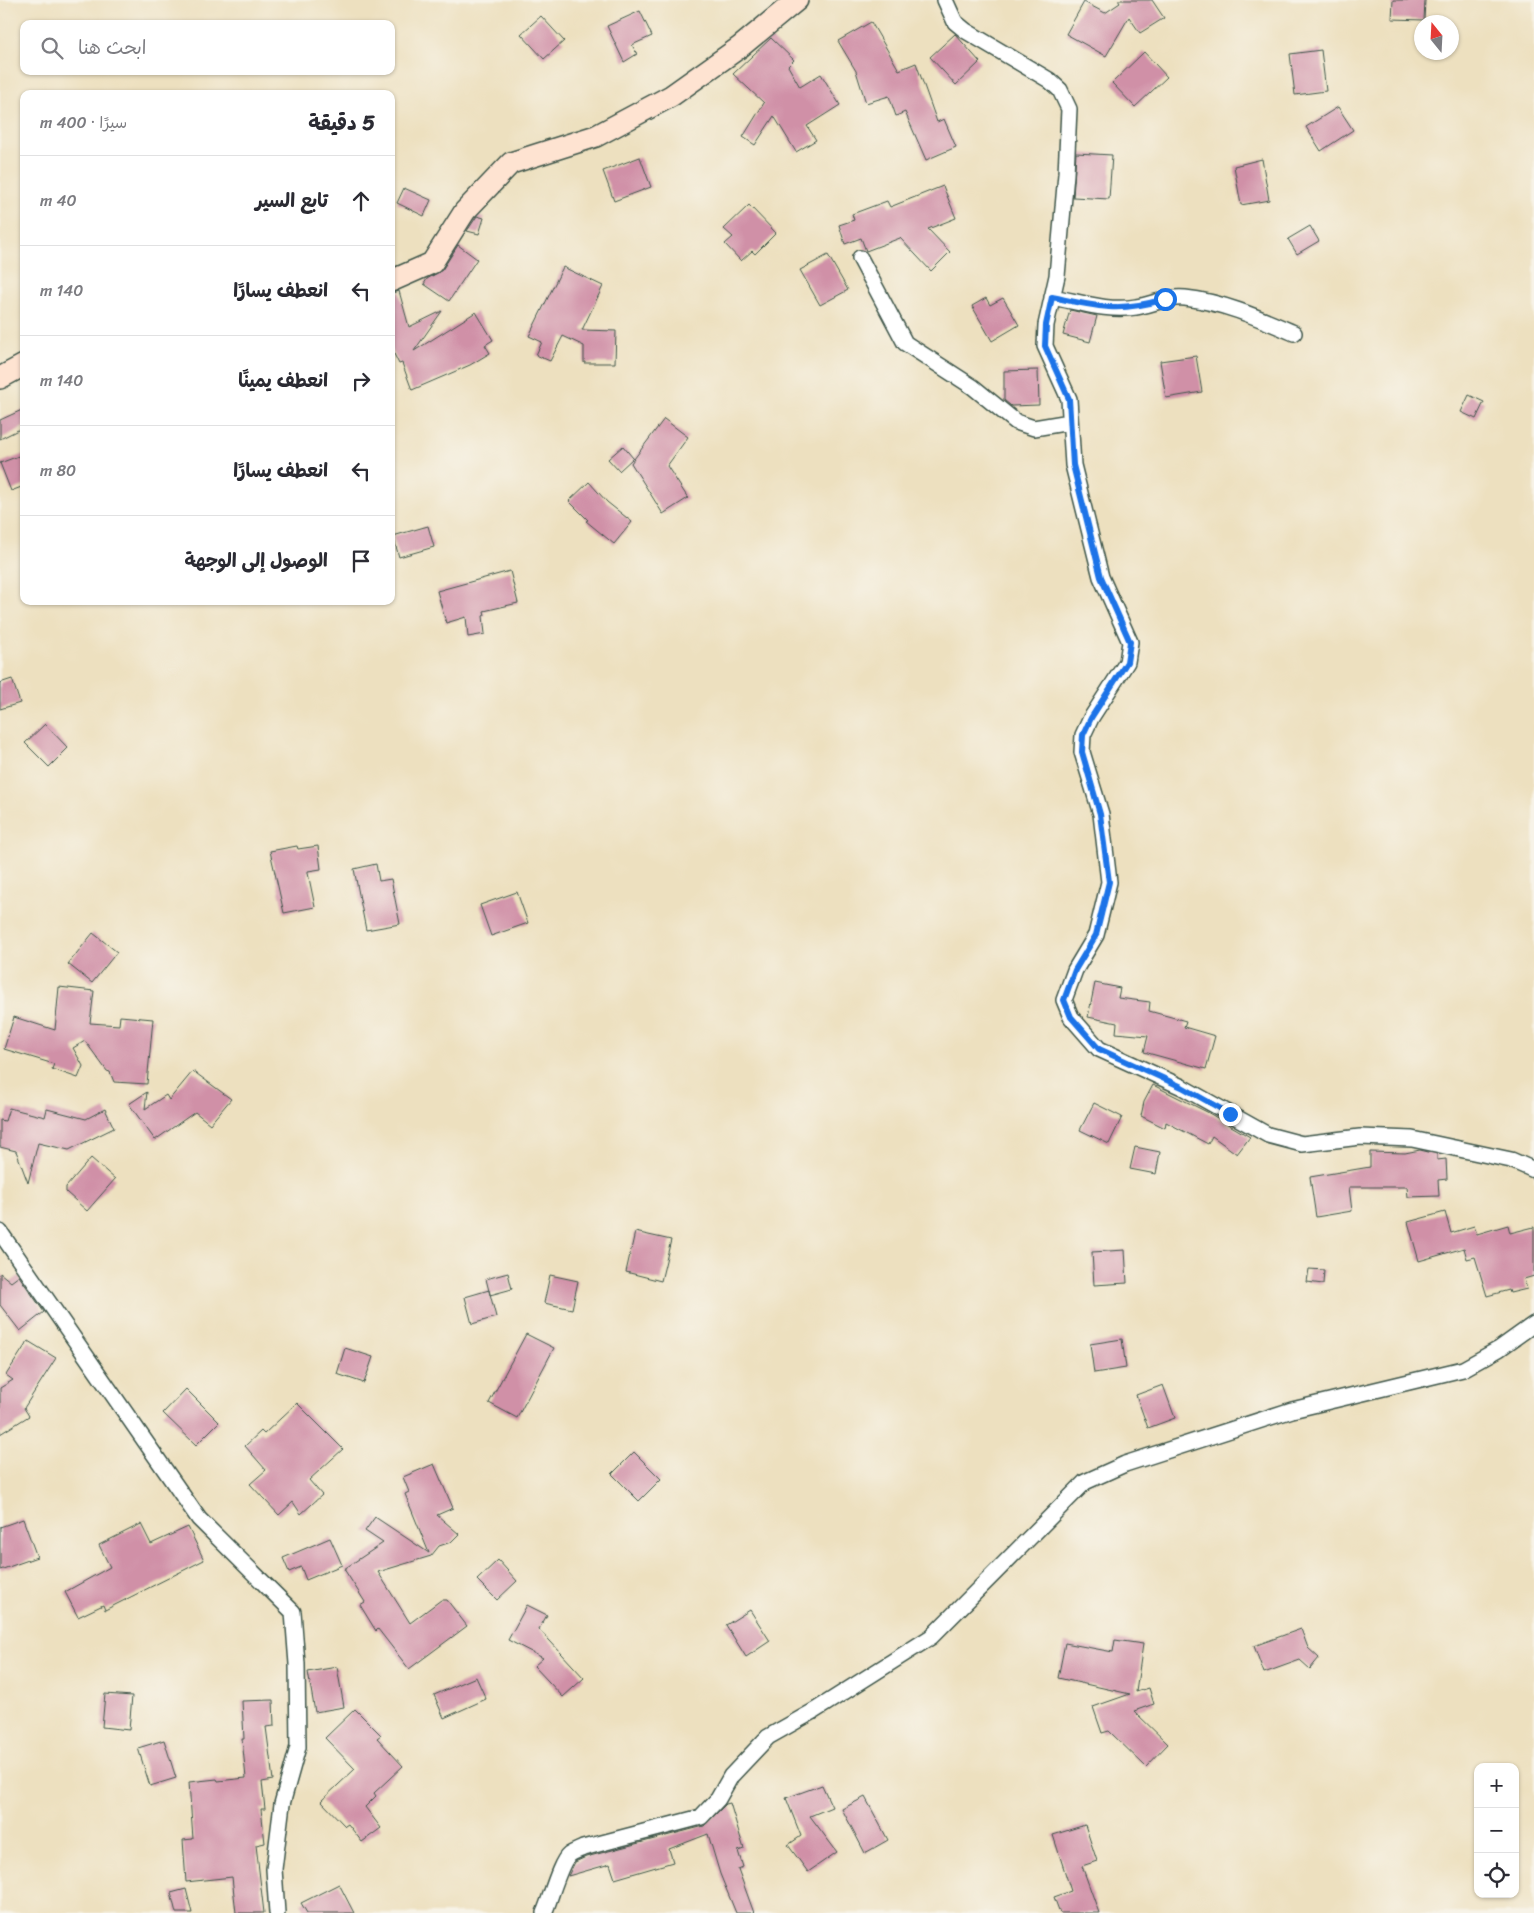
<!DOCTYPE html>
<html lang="ar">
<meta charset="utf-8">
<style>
body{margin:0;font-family:Sriracha,"Playpen Sans Arabic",sans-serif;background:#f7f7f7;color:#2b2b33;direction:rtl}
.controls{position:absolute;right:15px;bottom:15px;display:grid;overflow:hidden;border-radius:10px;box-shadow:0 1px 4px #0004}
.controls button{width:45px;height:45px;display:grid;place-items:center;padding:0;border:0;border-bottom:1px solid #e1e1e2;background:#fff;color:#2b2b33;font:25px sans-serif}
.compass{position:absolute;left:1414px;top:15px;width:45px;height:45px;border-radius:50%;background:#fff;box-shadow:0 1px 4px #0004;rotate:342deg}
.stop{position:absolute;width:15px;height:15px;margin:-11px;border:4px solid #1a73e8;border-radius:50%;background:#fff}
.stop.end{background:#1a73e8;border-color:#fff;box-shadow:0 1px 5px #0008}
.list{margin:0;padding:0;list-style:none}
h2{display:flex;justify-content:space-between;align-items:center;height:65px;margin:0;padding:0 20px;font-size:21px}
h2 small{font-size:16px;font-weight:400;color:#7c7c81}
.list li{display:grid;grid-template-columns:32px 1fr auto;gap:15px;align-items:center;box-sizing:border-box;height:90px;padding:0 20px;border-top:1px solid #e1e1e2}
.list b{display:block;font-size:19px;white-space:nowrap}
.list em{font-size:16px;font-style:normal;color:#7c7c81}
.icon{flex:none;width:28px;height:28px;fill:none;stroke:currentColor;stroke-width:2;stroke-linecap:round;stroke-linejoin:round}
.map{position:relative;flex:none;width:1534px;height:1913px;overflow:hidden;direction:ltr}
.search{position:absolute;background:#fff;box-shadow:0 1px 4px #0004;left:20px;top:20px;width:375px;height:55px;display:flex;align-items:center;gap:12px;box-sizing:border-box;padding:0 18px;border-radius:10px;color:#7c7c81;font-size:19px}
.panel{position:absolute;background:#fff;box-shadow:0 1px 4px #0004;left:20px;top:90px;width:375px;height:515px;border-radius:10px;direction:rtl}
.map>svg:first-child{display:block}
</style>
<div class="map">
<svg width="1534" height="1913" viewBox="0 0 1534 1913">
<rect width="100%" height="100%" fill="#f7f3e8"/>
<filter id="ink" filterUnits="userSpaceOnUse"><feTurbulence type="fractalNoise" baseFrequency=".02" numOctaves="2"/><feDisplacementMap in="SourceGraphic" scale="10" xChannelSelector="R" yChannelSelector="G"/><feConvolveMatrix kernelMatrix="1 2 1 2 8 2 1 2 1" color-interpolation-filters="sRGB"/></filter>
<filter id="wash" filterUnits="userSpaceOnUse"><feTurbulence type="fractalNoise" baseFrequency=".0096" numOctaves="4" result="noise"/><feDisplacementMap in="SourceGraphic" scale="20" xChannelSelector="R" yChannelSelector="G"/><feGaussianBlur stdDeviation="1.12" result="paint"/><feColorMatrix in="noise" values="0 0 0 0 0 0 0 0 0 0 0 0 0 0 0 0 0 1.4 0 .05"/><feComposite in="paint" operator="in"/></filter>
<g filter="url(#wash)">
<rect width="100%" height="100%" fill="#ede0bf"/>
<g id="blocks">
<path fill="#d090a7" d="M1118,0H1152L1164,18L1140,33L1129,17L1106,56L1066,34L1084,2L1105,13L1120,3Z
M1393,0H1425L1424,20L1392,19Z
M640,11L652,36L632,45L637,54L624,62L607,26Z
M541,16L564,41L544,59L521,34Z
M871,22L899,70L916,63L937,122L944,119L956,147L926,160L905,112L896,116L889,96L866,103L856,71L838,41Z
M955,34L980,62L956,85L930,57Z
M771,38L794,60L788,66L800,87L821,74L840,105L807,126L816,140L796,152L774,116L755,145L743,137L764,103L733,74Z
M1321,50L1326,91L1295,95L1290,54Z
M1144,52L1167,77L1135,107L1112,83Z
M1338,107L1353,130L1321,151L1306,127Z
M1076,153L1112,155L1109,199L1073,197Z
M640,157L651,187L614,201L603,171Z
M1262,159L1269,200L1241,205L1234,166Z
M943,186L956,218L928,229L950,252L931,271L900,238L866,251L861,238L845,244L839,225L854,220L852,214L887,201L890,207Z
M404,188L431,200L424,216L397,203Z
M749,205L776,233L755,254L752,251L741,261L725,244L733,237L724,229Z
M477,216L484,218L479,234L467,231Z
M1310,226L1319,241L1297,254L1288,239Z
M458,245L477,259L449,301L424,284L427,279L442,270Z
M828,255L848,290L820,305L800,270Z
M563,267L603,286L582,330L616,331L615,363H584V346L563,336L550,361L536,355L542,342L529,336Z
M399,291L409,327L442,311L414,351L476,312L493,340L485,345L490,353L470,365L412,390L402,363L399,364L391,348V293Z
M986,298L990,305L1003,298L1019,325L992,341L972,306Z
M1070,310L1097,316L1090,342L1063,335Z
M1196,356L1202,392L1166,398L1160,361Z
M1038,370L1039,405L1011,406L1004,400V371Z
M1469,395L1484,402L1476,419L1461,412Z
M24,409V427L0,439V420Z
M664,419L688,437L667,466L688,498L663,514L631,463Z
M623,446L633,458L619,471L608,459Z
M24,454V486L11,491L0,463Z
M589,482L607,502L632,522L614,544L586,521L588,520L569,501Z
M428,526L434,547L399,557L393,536Z
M510,571L518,603L484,611L485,615L483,616L485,634L468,637L466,617L446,623L437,591Z
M12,679L20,703L0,709V683Z
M45,724L68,748L49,767L25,743Z
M297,846L298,849L318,846L321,869L308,871V873L315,907L284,913L270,851Z
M376,864L379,881L391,879L400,924L366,930L354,869Z
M517,892L528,923L491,936L480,905Z
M93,933L117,952L92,983L68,964Z
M1095,983L1120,988L1118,998L1150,1002L1149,1011L1186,1021L1184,1027L1215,1036L1206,1069L1144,1052L1148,1036L1116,1033L1117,1023L1088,1017Z
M59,987L94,991L90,1023L119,1025L120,1016L153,1019L147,1084L114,1082L110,1072L107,1071L85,1041L73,1048L83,1066L78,1078L52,1069L54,1064L4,1049L14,1017L55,1030Z
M193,1071L231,1099L210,1124L195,1112L155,1140L129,1104L147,1092L145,1109L166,1095L169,1100Z
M1153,1085L1207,1112L1250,1137L1237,1154L1212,1136L1208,1144L1166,1122L1165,1128L1141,1116L1144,1102Z
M1094,1103L1122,1117L1109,1144L1080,1130Z
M9,1108L45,1117L47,1109L86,1119L105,1109L114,1128L69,1150L38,1143L28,1183L16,1151L0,1147V1120L5,1121Z
M1135,1147L1160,1152L1156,1174L1130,1169Z
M1420,1150L1437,1154V1160L1446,1159L1447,1179L1438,1180L1439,1196L1408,1197L1407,1187H1349L1352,1211L1316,1217L1310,1177L1370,1167V1152L1405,1153Z
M91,1158L115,1179L87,1211L66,1192V1187Z
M1445,1212L1451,1233L1474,1226L1477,1234L1508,1225L1510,1233L1534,1227V1276L1524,1279L1527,1289L1510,1293L1509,1290L1487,1296L1475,1257L1467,1259L1464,1248L1419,1261L1408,1222Z
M635,1232L671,1240L661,1281L626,1272Z
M1125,1250L1127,1283L1094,1285L1092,1252Z
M1309,1269L1324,1270L1323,1284L1307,1282Z
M0,1273L11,1282L19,1276L44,1312L20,1331L0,1305Z
M508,1273L512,1289L490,1295L486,1279Z
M550,1275L578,1281L572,1309L544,1303Z
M489,1290L496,1317L472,1324L465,1297Z
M526,1334L554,1348L517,1418L489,1403Z
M1122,1339L1126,1368L1094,1373L1090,1344Z
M28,1341L56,1358L24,1408L29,1416L0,1434V1388L13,1380L6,1375Z
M345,1348L373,1357L364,1383L337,1374Z
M1163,1385L1175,1418L1148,1428L1136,1395Z
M186,1389L219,1422L196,1445L163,1413Z
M297,1403L343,1449L309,1480L322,1495L301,1514L293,1502L279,1515L250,1484L266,1470L245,1446L261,1431L264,1434Z
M634,1452L661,1479L639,1501L612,1474Z
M434,1464L453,1508L437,1515L459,1534L451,1542L439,1546L431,1556L378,1572L410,1623L441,1600H447L467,1626L409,1669L378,1629L376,1631L360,1605L365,1602L344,1569L383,1543L365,1531L375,1517L429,1553L405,1494L409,1492L403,1477Z
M23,1519L37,1557L0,1570V1527Z
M141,1524L151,1544L188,1527L204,1560L105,1610L103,1605L78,1617L65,1592L110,1567L99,1545Z
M330,1538L342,1565L306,1580L301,1567L289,1572L283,1558Z
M498,1560L517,1581L497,1600L477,1580Z
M527,1605L547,1615L539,1629L584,1678L563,1697L534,1666L543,1658L508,1640Z
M750,1610L770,1641L746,1657L726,1625Z
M1301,1629L1308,1648L1319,1658L1310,1669L1300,1660L1264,1673L1254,1646Z
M1115,1640L1143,1644L1136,1692L1149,1688L1154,1704L1134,1711L1168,1744L1146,1767L1109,1731L1102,1733L1093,1707L1130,1694L1058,1678L1065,1643L1113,1652Z
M337,1667L344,1707L315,1712L308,1672Z
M476,1677L486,1699L444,1718L434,1695Z
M105,1694L132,1696L129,1730L102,1727Z
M273,1700L274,1726L266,1727L273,1780L262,1782L265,1809H261L265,1843L256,1845L264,1913H236L232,1877L186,1882L183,1840L193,1839L189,1782L217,1779L218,1781L246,1778L242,1739H244L242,1701Z
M355,1709L381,1735L377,1738L403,1766L374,1793L376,1796L365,1807L381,1828L362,1842L348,1824L345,1826L321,1801L355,1769L325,1738Z
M164,1740L176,1778L150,1786L138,1748Z
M822,1785L832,1807L810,1816L837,1852L808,1872L788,1845L801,1836L786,1798Z
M865,1797L888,1840L865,1853L842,1809Z
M730,1803L744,1849L738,1851L743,1867L738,1869L754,1913H736L720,1874L708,1834L669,1849L673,1862L615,1879L610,1864L568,1876L575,1862L586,1857L704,1826L726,1804Z
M1085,1825L1097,1861L1082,1866L1099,1913H1060L1054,1897L1071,1891L1053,1835Z
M339,1884L354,1913H307L301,1903Z
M186,1889L192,1913H176L171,1893Z"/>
</g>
</g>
<g filter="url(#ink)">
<use href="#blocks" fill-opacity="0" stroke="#3e5549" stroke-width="1"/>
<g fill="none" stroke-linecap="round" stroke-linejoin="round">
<g stroke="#3e5549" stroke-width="18">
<path id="street" d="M945,0L955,22L966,31L1049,80L1060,90L1069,109L1066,174L1057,276L1046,325L1045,346L1069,399L1073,465L1101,577L1130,642L1127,662L1091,718L1083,735L1082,752L1101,814L1109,882L1096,935L1075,970L1064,1000L1071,1017L1099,1049L1182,1087L1268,1135L1302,1144L1360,1137L1412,1139L1511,1160L1534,1170
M860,258L905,343L973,387L1016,422L1034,428L1070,422
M1052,297C1080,302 1108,312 1136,307C1152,305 1167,296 1185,298C1223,302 1259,318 1294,333
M0,1232L199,1519L293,1612L297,1664L298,1747L282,1804L274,1869L277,1913
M544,1913C550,1900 560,1862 569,1855C573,1852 579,1850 583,1848L701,1817L718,1799L731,1776L768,1737L814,1711L931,1637L1085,1482L1125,1464L1292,1410L1463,1369L1499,1349L1534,1324"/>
</g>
<g stroke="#3e5549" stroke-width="24">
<path id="secondary" d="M391,281L432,263L465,211L511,163L596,136L671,96L740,47L797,0
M0,378L24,365"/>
</g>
<use href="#street" stroke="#fff" stroke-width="15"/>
<use href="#secondary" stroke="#fee3d1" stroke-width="21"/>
</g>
</g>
<g fill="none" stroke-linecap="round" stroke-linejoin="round" filter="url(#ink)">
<path stroke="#1a73e8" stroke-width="6" d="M1165,299C1117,313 1100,307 1052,297L1046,325L1045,346L1069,399L1073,465L1101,577L1130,642L1127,662L1091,718L1083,735L1082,752L1100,814L1109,882L1096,935L1075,970L1064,1000L1071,1017L1099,1049L1182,1087L1230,1114"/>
</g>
</svg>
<div class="controls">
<button>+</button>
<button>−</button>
<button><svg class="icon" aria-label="locate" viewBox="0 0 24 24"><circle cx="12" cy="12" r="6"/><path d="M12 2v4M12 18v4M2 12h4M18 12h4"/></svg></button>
</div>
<svg class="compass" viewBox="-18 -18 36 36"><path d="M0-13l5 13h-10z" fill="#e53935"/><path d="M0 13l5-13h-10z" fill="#7c7c81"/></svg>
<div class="stop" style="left:1165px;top:299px"></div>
<div class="stop end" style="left:1230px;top:1114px"></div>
<div class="search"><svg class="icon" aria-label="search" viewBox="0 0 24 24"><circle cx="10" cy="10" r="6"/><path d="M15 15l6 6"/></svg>ابحث هنا</div>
<section class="panel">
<h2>5 دقيقة<small>سيرًا · 400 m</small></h2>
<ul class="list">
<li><svg class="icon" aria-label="ahead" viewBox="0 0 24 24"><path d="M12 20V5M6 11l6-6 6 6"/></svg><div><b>تابع السير</b></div><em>40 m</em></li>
<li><svg class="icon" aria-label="left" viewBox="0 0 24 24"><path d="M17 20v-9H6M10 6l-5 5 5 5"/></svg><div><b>انعطف يسارًا</b></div><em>140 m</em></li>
<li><svg class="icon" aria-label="right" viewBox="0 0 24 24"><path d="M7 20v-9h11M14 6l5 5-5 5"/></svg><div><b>انعطف يمينًا</b></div><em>140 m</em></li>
<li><svg class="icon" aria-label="left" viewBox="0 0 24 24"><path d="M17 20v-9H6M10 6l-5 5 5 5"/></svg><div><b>انعطف يسارًا</b></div><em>80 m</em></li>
<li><svg class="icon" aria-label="arrive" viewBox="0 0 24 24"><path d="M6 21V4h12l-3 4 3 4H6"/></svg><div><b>الوصول إلى الوجهة</b></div></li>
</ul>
</section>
</div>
